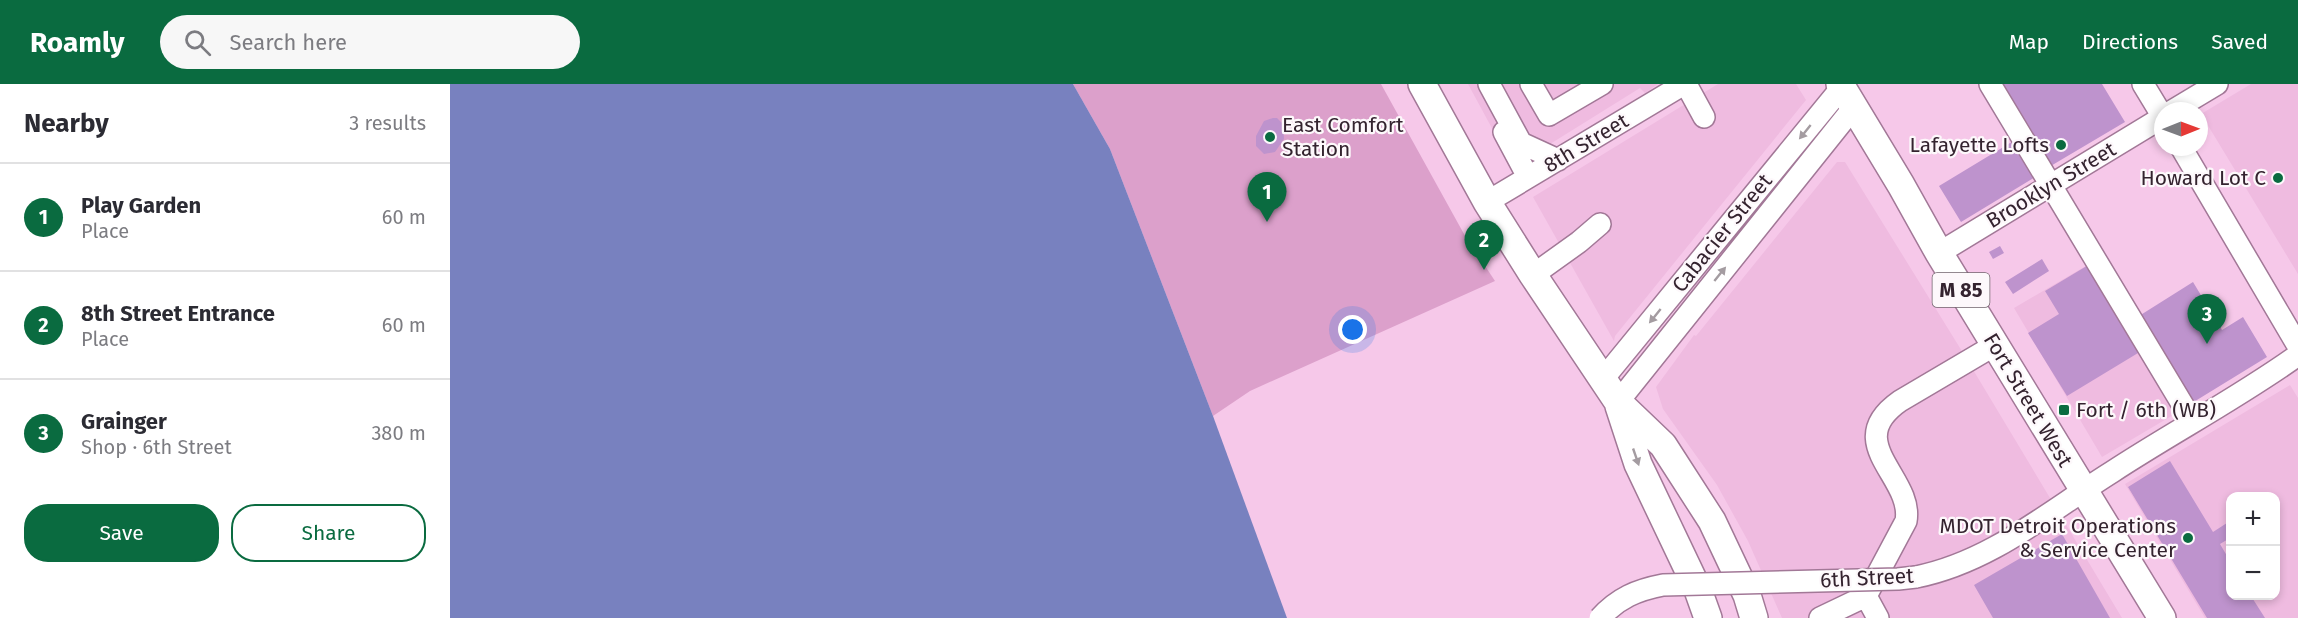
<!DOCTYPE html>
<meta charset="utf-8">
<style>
body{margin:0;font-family:"Fira Sans",sans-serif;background:#f7f7f7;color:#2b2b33}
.controls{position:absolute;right:18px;bottom:18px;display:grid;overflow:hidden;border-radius:12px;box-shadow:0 3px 9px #0003}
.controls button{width:54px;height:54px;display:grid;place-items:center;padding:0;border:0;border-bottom:2px solid #e1e1e2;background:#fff;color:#2b2b33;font:30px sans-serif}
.compass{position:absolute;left:1704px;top:18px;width:54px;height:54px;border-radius:50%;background:#fff;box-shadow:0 3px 9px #0003;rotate:89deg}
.you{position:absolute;left:903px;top:246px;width:21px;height:21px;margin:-15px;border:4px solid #fff;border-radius:50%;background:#1a73e8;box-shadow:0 0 0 9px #1a73e833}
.badge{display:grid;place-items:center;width:39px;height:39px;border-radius:50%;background:#0a6b40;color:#fff;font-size:20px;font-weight:700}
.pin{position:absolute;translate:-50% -50px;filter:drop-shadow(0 2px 3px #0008)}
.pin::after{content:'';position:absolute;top:32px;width:21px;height:18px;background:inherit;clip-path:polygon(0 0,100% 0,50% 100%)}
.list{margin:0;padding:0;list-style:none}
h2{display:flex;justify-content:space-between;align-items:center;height:78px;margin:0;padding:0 24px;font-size:26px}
h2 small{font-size:20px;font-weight:400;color:#7c7c81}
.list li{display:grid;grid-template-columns:39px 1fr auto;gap:18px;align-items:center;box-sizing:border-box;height:108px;padding:0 24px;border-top:2px solid #e1e1e2}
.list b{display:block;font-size:22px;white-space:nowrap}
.list p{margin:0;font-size:20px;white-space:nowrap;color:#7c7c81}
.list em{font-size:20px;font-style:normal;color:#7c7c81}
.actions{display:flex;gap:12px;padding:18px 24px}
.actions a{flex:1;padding:14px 0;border:2px solid #0a6b40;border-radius:24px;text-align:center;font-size:21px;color:#0a6b40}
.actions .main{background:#0a6b40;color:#fff}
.icon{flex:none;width:33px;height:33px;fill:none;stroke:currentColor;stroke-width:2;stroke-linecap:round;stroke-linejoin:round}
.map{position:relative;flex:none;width:1848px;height:534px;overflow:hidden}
header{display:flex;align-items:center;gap:36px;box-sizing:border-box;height:84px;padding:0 30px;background:#0a6b40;color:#fff}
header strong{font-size:28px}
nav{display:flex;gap:33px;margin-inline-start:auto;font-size:21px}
.search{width:420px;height:54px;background:#f7f7f7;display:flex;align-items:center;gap:15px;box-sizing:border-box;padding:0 21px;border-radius:33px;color:#7c7c81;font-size:22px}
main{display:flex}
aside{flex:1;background:#fff}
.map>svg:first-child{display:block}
</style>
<header>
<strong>Roamly</strong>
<div class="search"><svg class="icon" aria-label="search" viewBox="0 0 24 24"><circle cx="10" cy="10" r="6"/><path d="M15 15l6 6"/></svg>Search here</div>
<nav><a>Map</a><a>Directions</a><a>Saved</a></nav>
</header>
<main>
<aside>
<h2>Nearby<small>3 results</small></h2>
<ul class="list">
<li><span class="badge">1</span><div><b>Play Garden</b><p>Place</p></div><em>60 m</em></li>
<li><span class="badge">2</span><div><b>8th Street Entrance</b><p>Place</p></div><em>60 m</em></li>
<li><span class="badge">3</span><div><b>Grainger</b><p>Shop · 6th Street</p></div><em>380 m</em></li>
</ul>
<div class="actions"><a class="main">Save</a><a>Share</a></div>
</aside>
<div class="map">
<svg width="1848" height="534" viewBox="0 0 1848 534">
<rect width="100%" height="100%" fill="#f6c8e9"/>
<path fill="#efbbe0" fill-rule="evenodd" d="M1018,0H1208L1195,9L1190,4L1063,83Z
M1268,0H1346L1356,16L1165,252L1164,257L1083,113Z
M1801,0H1848V190L1751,30Z
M1387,78H1395L1510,264L1672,534H1332L1298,457L1267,401L1213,325L1206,303L1244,251L1246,252Z
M1641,179L1730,327L1652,373L1564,224Z
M1840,301L1848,314V534H1755L1675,400ZM1780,412H1826V512H1780Z"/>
<path fill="#dca0cb" d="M623,0H931L1014,150L1045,197L800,307L763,332L660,65Z"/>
<path fill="#7881bf" d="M0,0H623L660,65L763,332L837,534H0Z"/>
<path fill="#be93cd" d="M1549,0H1652L1675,38L1599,83Z
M823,34H827L833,40L834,55L825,68L814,70L806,62V52L814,37Z
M1565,56L1587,92L1511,138L1489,102Z
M1550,162L1554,169L1543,175L1539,168Z
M1592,175L1599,187L1563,210L1555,198Z
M1640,180L1693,266L1617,312L1578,249L1609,230L1595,207Z
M1743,198L1772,246L1793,233L1817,273L1742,319L1689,232Z
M1720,377L1763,448L1780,437V454L1770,460L1780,477V512H1801L1815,534H1757L1678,403Z
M1612,450L1660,534H1543L1524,501Z"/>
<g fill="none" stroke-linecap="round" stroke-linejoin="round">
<g stroke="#a27897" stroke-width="24">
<path id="minor" d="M1039,0L1071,59L1108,76
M1081,0L1099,31L1152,0
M1236,0L1254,33
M1540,0L1743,338
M1693,0L1713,33
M1722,27L1767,0
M1054,48L1078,93
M1731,63L1848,262
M1037,118L1234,0
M1489,169L1713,33
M1083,191L1129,158L1150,140
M1153,295L1392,3
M1168,318L1404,23
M1466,493C1541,478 1598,428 1662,388C1723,348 1788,314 1848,271
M1416,512L1428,534
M1370,534L1416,512L1456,437C1464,393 1390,359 1450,317L1545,261"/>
</g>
<g stroke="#a27897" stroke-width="30">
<path id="major" d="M972,0L1037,118L1083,191L1168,318L1213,361L1262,437L1297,511L1304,534
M1390,0L1451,101L1489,169L1712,534
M1169,322L1188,380L1248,506L1258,534"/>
</g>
<use href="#minor" stroke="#fff" stroke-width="21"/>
<use href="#major" stroke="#fff" stroke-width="27"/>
<g stroke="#a27897" stroke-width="24" stroke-linecap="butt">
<path id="minor-bridge" d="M1150,534C1168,514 1187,506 1213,501L1448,495L1466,493"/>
</g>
<use href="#minor-bridge" stroke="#fff" stroke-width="21"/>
</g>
<defs><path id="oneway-solid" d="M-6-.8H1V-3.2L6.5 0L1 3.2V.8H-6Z" transform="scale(1.5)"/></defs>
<g fill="#a49ca1">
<use href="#oneway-solid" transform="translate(1355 48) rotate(129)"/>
<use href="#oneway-solid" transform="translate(1270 190) rotate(-51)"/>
<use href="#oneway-solid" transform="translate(1205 232) rotate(129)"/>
<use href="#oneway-solid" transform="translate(1186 373) rotate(71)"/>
</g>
<g fill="#0a6b40" stroke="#fdf8fb" stroke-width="2">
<circle cx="820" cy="53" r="6"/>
<circle cx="1611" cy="61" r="6"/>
<circle cx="1828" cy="94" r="6"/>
<rect x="1608" y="320" width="12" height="12" rx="3"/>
<circle cx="1738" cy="454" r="6"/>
</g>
<g text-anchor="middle" stroke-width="4.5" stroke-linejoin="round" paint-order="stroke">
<rect fill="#fdf8fb" stroke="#70636c" stroke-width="1.5" x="1482.5" y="189" width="57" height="34" rx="4.5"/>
<g font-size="20" font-weight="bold" fill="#34232f">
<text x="1511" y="213">M 85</text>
</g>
<g font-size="21" fill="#34232f" stroke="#fdf8fb" text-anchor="end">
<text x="832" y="48" text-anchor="start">East Comfort<tspan x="832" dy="24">Station</tspan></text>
<text x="1599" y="68">Lafayette Lofts</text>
<text x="1816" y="101">Howard Lot C</text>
<text x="1626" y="333" text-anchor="start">Fort / 6th (WB)</text>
<text x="1726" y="449">MDOT Detroit Operations<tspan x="1726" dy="24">&amp; Service Center</tspan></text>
</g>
<g font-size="21" fill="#34232f" stroke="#fdf8fb">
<text transform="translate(1136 59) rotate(-31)" y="7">8th Street</text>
<text transform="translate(1601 101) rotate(-31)" y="7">Brooklyn Street</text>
<text transform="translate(1272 149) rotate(-51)" y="7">Cabacier Street</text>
<text transform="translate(1578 316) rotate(59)" y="7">Fort Street West</text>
<text transform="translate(1417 494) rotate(-3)" y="7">6th Street</text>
</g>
</g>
</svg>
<div class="controls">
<button>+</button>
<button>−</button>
</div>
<svg class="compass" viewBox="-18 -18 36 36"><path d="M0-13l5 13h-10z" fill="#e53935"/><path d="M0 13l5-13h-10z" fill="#7c7c81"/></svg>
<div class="you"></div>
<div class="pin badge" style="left:817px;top:138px">1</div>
<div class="pin badge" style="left:1034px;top:186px">2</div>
<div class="pin badge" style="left:1757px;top:260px">3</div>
</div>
</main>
